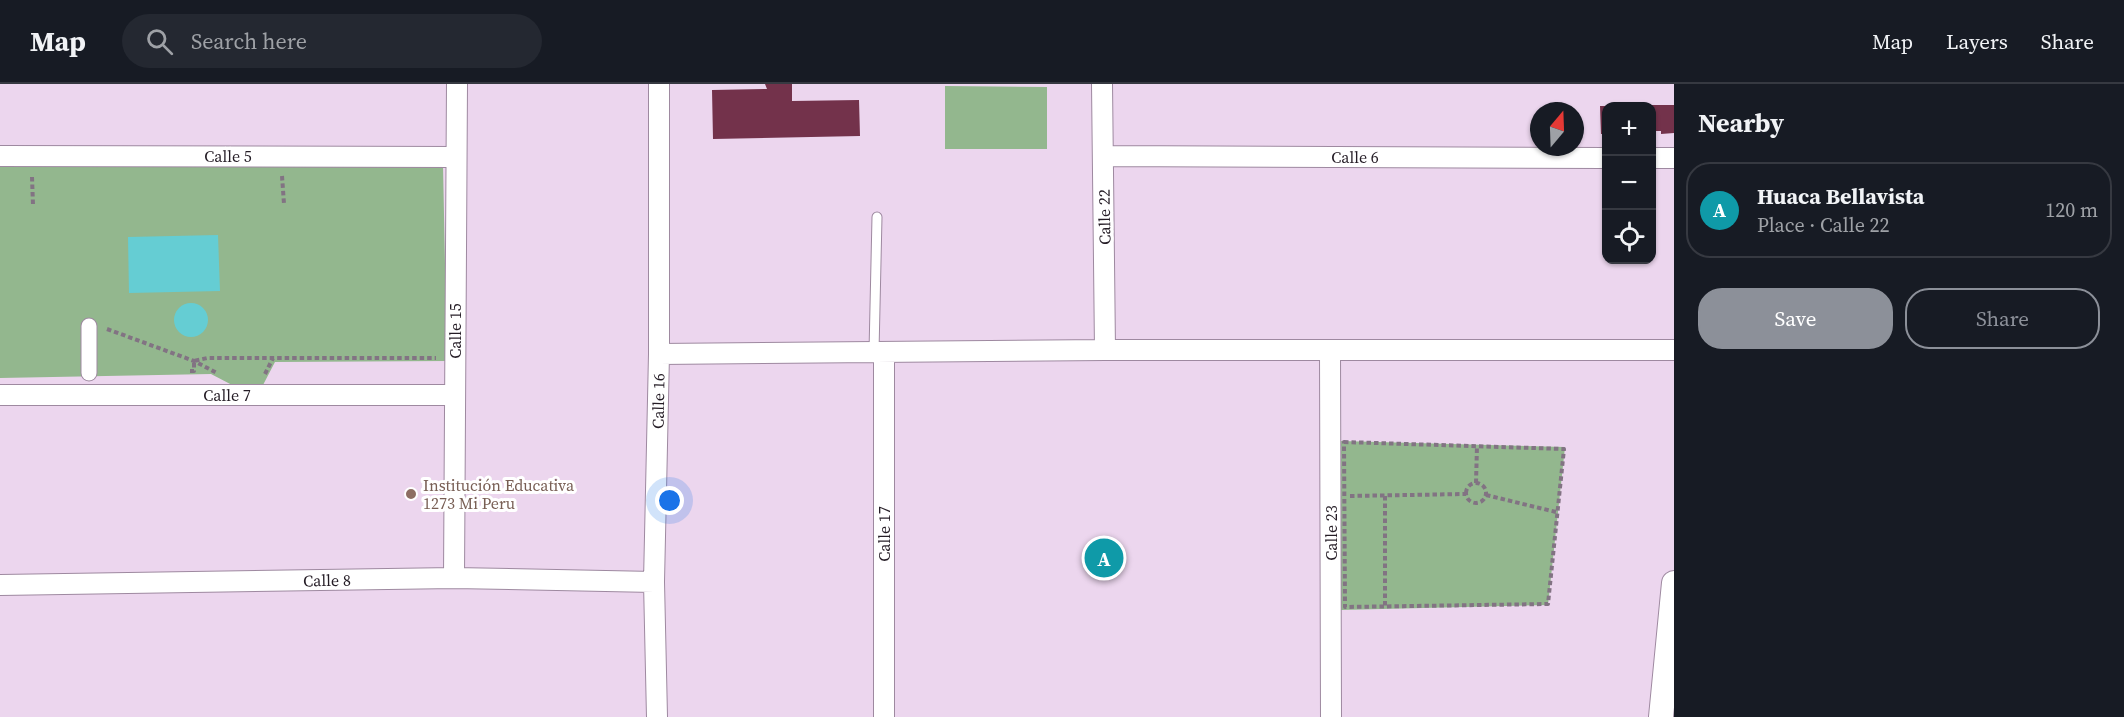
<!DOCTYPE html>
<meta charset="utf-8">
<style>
body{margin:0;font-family:"Source Serif 4",serif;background:#242831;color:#f1f3f6}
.controls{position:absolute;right:18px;top:18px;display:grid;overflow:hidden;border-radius:12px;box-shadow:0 2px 4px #0004}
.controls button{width:54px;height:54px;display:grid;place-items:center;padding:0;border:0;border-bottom:2px solid #363941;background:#171b24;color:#f1f3f6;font:30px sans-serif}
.compass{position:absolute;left:1530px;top:18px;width:54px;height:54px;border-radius:50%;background:#171b24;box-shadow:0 2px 4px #0004;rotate:19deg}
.you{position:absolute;left:670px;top:417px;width:21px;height:21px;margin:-15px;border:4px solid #fff;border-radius:50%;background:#1a73e8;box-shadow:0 0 0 9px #1a73e833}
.badge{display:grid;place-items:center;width:39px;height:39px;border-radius:50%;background:#8c9099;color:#fff;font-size:20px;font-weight:700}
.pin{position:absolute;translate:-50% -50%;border:3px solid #fff;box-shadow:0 2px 6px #0006}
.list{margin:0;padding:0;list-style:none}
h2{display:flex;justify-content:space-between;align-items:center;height:78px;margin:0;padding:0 24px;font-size:26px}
h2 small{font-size:20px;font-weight:400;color:#9ea1a6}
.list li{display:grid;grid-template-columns:39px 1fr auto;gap:18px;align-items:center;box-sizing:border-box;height:96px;margin:0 12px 12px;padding:0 12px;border:2px solid #363941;border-radius:24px}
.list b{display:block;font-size:22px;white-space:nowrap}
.list p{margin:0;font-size:20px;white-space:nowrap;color:#9ea1a6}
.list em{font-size:20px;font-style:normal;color:#9ea1a6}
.actions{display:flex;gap:12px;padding:18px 24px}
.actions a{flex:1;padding:14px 0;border:2px solid #8c9099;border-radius:24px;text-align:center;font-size:21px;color:#8c9099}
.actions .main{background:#8c9099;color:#fff}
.icon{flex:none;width:33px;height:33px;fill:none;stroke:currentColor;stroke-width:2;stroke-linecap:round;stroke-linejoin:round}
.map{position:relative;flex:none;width:1674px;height:633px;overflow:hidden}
header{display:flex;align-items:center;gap:36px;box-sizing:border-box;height:84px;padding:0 30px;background:#171b24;border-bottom:2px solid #363941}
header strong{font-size:28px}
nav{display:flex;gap:33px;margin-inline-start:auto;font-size:21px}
.search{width:420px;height:54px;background:#242831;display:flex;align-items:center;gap:15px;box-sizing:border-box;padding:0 21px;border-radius:33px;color:#9ea1a6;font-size:22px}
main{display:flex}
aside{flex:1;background:#171b24}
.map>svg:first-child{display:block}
</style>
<header>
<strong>Map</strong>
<div class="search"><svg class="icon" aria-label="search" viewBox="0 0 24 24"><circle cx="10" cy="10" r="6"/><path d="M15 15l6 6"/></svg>Search here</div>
<nav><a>Map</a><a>Layers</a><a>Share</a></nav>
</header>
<main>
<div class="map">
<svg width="1674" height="633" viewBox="0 0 1674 633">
<rect width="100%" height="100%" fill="#ecd6ee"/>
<path fill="#93b78e" d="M945,2L1047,3V65H945Z
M443,81L447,277L275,278L263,301L234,302L211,290L0,294V82Z
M1341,357L1565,363L1548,521L1341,526Z"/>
<path fill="#65cdd3" d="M218,151L220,207L129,209L128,153Z
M174 236a17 17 0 1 1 34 0a17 17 0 1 1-34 0Z"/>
<path fill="#73324b" d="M765,0H792V17L859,16L860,52L713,55L712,6L767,5Z
M1652,21H1674V49L1661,50V47H1652Z
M1600,22H1606V50H1601Z"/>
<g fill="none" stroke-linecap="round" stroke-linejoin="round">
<g stroke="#9e89a0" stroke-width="11">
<path id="service" d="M874,268L877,133"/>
</g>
<g stroke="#9e89a0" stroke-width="17">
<path id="pedestrian" d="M89,289V242"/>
</g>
<g stroke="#9e89a0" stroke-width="22">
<path id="minor" d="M1102,0L1105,266
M0,72L456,73
M1103,72L1606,74
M1652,74H1674
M1330,266L1331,633
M659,270L1105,266H1674
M0,311H455
M454,494L457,0
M0,501L454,494L654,498
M657,633L654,498L659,270V0
M884,633V268"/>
</g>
<g stroke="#9e89a0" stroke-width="26">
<path id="tertiary" d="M1661,633L1674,499"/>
</g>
<path stroke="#827383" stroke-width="4" stroke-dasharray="4.5 3" stroke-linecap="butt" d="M282,92L284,120
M32,93L33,121
M107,245L194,277L217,289
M190,287H194V277L207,274H436
M265,290L273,274
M1344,358L1564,365L1548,520L1345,523Z
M1476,399L1477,362
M1466 409a10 10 0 1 1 20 0a10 10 0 1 1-20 0Z
M1486,411L1556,428
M1350,412L1466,410
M1385,412V523"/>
<use href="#service" stroke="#fff" stroke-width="9"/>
<use href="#pedestrian" stroke="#fff" stroke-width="15"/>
<use href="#minor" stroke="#fff" stroke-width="20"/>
<use href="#tertiary" stroke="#fff" stroke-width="24"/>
</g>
<circle fill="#8d6e63" stroke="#fff" stroke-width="2" cx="411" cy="410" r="6"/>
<g text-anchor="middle" stroke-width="6" stroke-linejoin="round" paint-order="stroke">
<g font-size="16" fill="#241c25" stroke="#fff">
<text x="228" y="78">Calle 5</text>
<text x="1355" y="79">Calle 6</text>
<text transform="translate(1104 133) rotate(-91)" y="6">Calle 22</text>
<text transform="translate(455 247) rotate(-90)" y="6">Calle 15</text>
<text x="227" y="317">Calle 7</text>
<text transform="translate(658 317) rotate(-89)" y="6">Calle 16</text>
<text transform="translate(1331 449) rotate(-90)" y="6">Calle 23</text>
<text transform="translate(884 450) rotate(-90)" y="6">Calle 17</text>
<text transform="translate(327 496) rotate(-1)" y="6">Calle 8</text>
</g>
<g font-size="16" fill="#785e54" stroke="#fff" text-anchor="start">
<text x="423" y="407">Institución Educativa<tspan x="423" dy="18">1273 Mi Peru</tspan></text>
</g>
</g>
</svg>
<div class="controls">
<button>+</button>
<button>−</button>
<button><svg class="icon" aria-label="locate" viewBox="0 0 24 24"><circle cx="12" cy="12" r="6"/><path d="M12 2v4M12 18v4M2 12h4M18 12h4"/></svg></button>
</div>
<svg class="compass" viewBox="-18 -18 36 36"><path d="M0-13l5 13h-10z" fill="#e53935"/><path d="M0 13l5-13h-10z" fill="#9ea1a6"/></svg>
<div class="you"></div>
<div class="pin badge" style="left:1104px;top:474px;background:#0f9aa8">A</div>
</div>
<aside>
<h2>Nearby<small></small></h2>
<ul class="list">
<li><span class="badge" style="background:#0f9aa8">A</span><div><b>Huaca Bellavista</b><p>Place · Calle 22</p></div><em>120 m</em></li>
</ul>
<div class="actions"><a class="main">Save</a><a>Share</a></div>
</aside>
</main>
